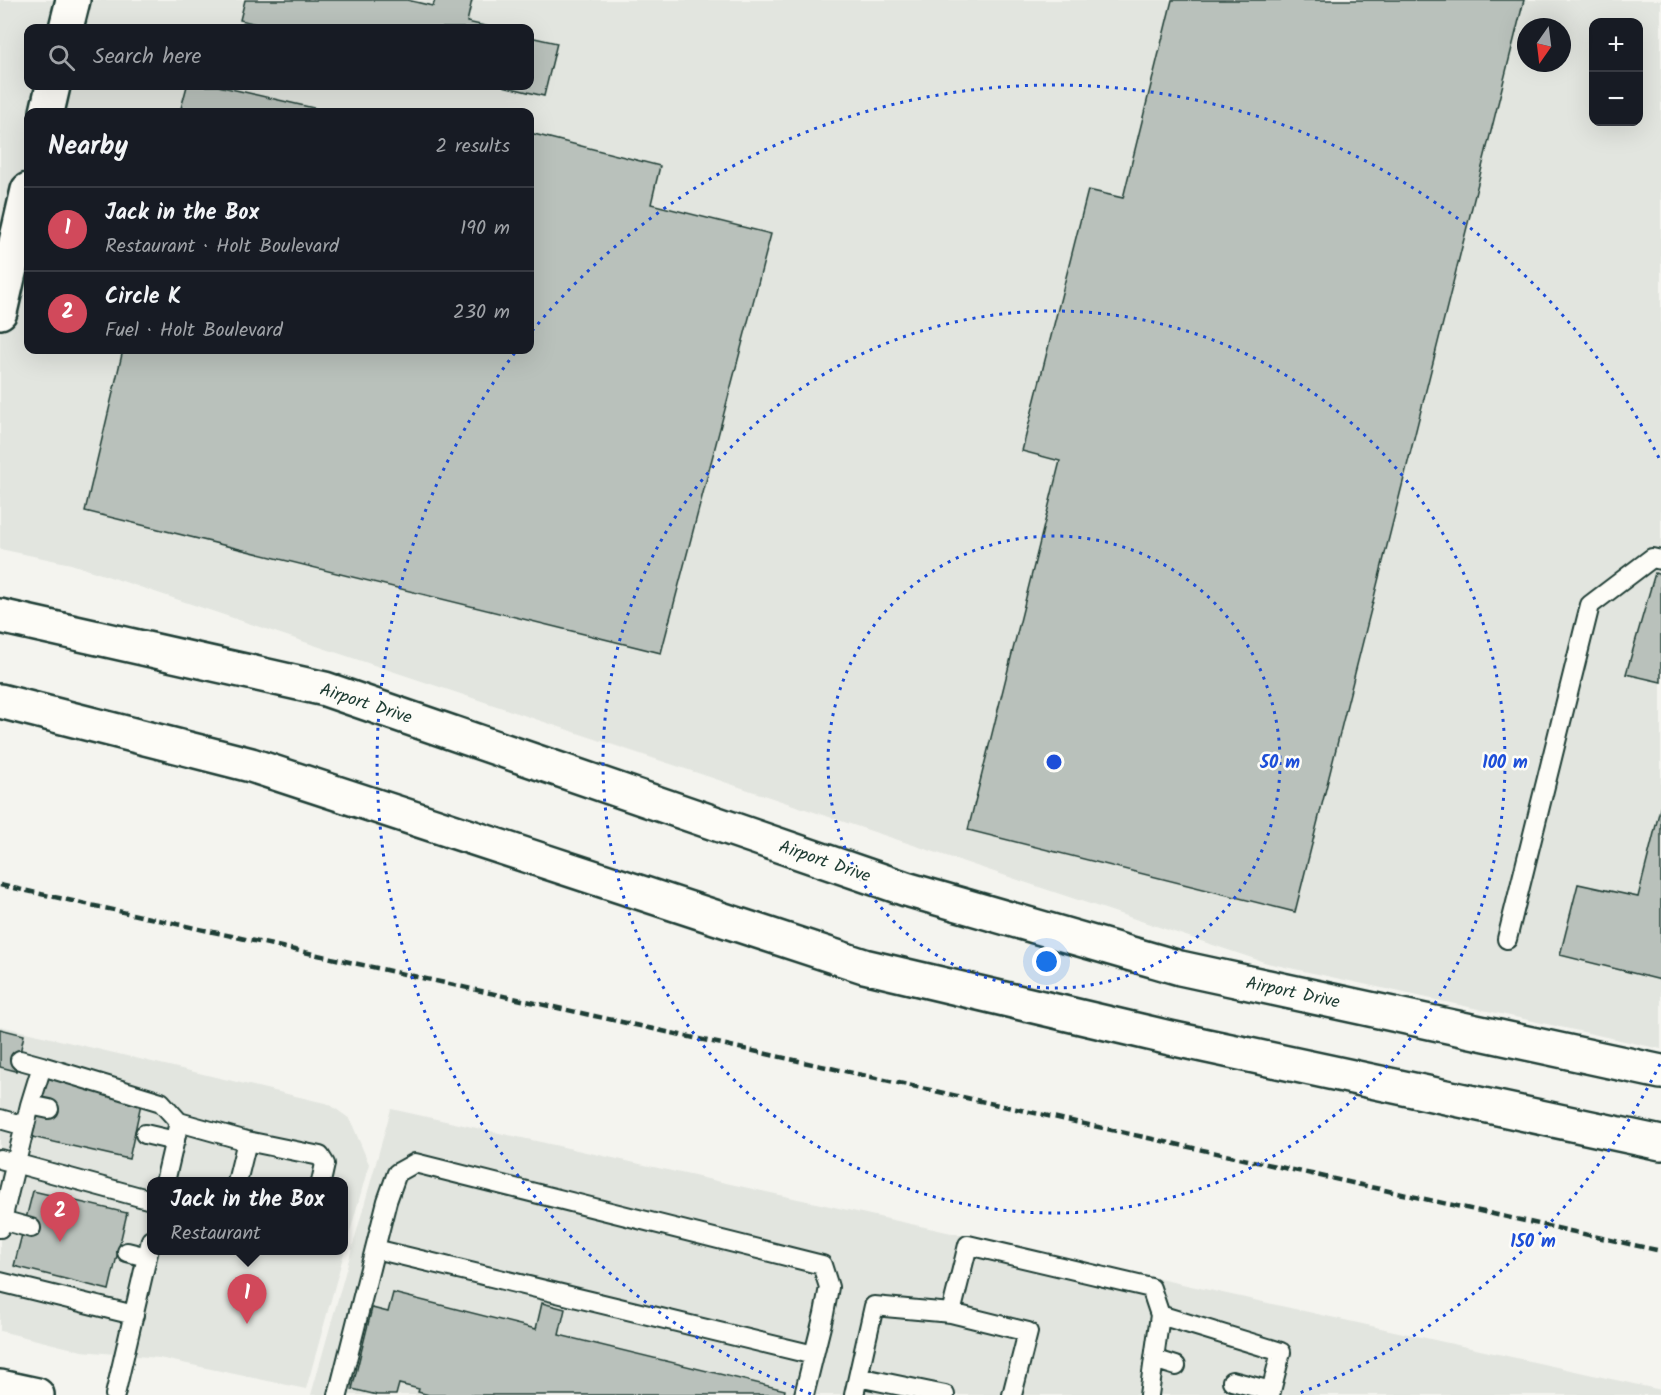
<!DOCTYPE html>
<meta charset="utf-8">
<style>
body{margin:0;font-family:Kalam,sans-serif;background:#20242c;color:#f1f3f6}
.controls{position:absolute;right:18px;top:18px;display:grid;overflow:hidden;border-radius:12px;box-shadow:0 6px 24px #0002}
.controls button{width:54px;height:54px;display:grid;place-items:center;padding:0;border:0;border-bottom:2px solid #363941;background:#171b24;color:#f1f3f6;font:30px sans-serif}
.compass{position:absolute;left:1517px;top:18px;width:54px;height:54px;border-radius:50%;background:#171b24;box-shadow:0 6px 24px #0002;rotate:194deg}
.you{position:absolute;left:1047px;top:962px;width:21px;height:21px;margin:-15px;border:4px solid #fff;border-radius:50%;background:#1a73e8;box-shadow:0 0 0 9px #1a73e833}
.badge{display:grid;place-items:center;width:39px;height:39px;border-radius:50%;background:#d1495b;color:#fff;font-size:20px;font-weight:700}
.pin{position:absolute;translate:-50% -50px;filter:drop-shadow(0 2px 3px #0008)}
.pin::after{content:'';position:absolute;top:32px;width:21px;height:18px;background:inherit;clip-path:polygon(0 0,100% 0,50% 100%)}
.popup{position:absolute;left:147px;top:1177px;width:201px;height:78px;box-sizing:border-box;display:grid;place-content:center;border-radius:12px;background:#171b24;filter:drop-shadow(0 2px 4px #0005);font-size:20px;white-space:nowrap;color:#9ea1a6}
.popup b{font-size:22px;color:#f1f3f6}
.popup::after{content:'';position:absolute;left:50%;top:100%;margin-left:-12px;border:12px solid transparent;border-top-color:#171b24}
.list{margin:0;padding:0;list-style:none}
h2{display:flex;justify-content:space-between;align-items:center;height:78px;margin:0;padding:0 24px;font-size:26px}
h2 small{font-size:20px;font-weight:400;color:#9ea1a6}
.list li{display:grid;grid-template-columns:39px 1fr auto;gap:18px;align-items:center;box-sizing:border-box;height:84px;padding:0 24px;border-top:2px solid #363941}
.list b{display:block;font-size:22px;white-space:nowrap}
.list p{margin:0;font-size:20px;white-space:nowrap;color:#9ea1a6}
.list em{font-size:20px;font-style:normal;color:#9ea1a6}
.icon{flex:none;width:33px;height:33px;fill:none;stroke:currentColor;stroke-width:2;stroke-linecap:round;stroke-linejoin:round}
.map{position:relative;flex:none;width:1661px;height:1395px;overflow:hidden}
.search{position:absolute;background:#171b24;box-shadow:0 6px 24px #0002;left:24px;top:24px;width:510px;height:66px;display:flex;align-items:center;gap:15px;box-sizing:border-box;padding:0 21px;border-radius:12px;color:#9ea1a6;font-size:22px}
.panel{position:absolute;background:#171b24;box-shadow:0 6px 24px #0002;left:24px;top:108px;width:510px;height:246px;border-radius:12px}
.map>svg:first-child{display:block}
</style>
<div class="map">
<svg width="1661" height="1395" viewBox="0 0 1661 1395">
<rect width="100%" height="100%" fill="#f4f4ef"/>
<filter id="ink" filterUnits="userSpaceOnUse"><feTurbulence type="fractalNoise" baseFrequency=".0167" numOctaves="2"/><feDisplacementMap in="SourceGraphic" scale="12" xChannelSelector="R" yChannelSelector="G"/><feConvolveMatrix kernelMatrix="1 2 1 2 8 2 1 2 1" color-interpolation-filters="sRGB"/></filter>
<g filter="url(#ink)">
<path fill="#e2e5df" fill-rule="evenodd" d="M0,0H1661V1049L1267,963L71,564L0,549ZM1594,22H1638V122H1594ZM1526,27H1562V63H1526ZM28,28H530V86H28ZM28,112H530V350H28Z
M0,1026L329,1104L350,1119L369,1164L306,1389L159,1358L82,1351L0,1331ZM151,1182H343V1250H151Z
M391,1109L1661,1390V1395H311Z"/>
<path fill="#b9c1bb" stroke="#1f3d34" stroke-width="1.5" d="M245,0H407L433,6L435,0H472L467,22L494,28H274L240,20Z
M1172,0H1524L1295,912L968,830L1060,461L1022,451L1088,190L1123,198Z
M530,37L557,43L544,96L503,86H530Z
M187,86H218L331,112H180Z
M530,133L660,166L651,204L771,234L661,653L85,511L123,350H530Z
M1655,573L1661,575V682L1626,674Z
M1661,805V980L1560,955L1578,884L1638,897Z
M0,1029L24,1035L16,1071L0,1067Z
M46,1077L142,1099L129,1159L32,1137Z
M33,1191L127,1213L109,1290L14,1266Z
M393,1293L536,1329L542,1303L565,1309L559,1335L785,1390L784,1395H429L418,1392L419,1389L399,1384L396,1395H377L352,1389L372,1308L388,1312Z"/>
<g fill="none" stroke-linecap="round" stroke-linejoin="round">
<g stroke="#1f3d34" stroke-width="22">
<path id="lane" d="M1507,939L1590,605L1652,558L1661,560
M20,1060L42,1066
M30,1105L49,1109
M0,1119L25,1126
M145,1134L175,1141
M0,1159L151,1200
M165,1182L179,1122L247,1141L320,1156L325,1164L321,1182
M237,1182L247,1141
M2,1220L31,1228
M0,1228L30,1105L42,1066L161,1102L179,1122
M375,1249L814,1355
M127,1252L147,1257
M0,1282L134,1315
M1154,1359L1176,1366
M858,1377L945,1395
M1232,1381L1271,1391
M115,1395L151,1240
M338,1395L387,1201L397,1173L415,1163L822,1265L829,1287L824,1314L804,1395
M854,1395L874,1306L951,1313
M1012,1395L1028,1332L951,1313L968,1245L1151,1288L1160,1315
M1149,1395L1160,1315L1281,1352L1270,1395"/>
</g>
<g stroke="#1f3d34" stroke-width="38">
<path id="street" d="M66,28L73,0
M47,112L53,86
M0,312L28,190"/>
</g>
<g stroke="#1f3d34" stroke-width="38">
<path id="secondary" d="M0,616L325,689L906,889L1180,968L1661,1072
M0,701L251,765L864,966L1170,1038L1661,1143"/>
</g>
<g stroke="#1f3d34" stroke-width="38">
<path id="primary" d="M0,1387L37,1395"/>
</g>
<use href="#lane" stroke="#fdfcf7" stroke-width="18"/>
<use href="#street" stroke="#fdfcf7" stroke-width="33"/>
<use href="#secondary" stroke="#fdfcf7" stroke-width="33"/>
<use href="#primary" stroke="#fdfcf7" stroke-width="33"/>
<path stroke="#1f3d34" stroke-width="4.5" stroke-dasharray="9 4.5" stroke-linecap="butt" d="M0,885L1661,1251"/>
</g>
</g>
<g fill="none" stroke="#1d4ed8" stroke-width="3" stroke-dasharray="3 6">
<circle cx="1054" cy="762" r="226"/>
<circle cx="1054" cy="762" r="451"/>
<path d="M1660 1064A677 677 0 0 1 1297 1394M811 1394A677 677 0 0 1 517 350M532 331A677 677 0 0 1 1660 460"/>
</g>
<g text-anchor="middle" stroke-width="5" stroke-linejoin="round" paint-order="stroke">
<g font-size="18" fill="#1f3d34" stroke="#fdfcf7">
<text transform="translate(366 703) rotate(18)" y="6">Airport Drive</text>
<text transform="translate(825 861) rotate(19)" y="6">Airport Drive</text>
<text transform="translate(1293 992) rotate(12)" y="6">Airport Drive</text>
</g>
</g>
<circle cx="1054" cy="762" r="9" fill="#1d4ed8" stroke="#fdfcf7" stroke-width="3"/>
<g font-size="18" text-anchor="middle" font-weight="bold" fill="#1d4ed8" stroke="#fdfcf7" stroke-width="5" stroke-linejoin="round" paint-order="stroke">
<text x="1280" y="768">50 m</text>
<text x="1505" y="768">100 m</text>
<text x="1533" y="1247">150 m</text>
</g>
</svg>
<div class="controls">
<button>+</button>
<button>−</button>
</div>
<svg class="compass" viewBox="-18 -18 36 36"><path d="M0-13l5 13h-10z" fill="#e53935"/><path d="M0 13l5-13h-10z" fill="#9ea1a6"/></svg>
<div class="you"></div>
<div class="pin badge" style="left:247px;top:1324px">1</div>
<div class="popup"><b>Jack in the Box</b>Restaurant</div>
<div class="pin badge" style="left:60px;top:1242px">2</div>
<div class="search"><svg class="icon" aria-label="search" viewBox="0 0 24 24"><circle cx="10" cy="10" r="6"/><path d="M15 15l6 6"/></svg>Search here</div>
<section class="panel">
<h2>Nearby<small>2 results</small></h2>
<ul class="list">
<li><span class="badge">1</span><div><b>Jack in the Box</b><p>Restaurant · Holt Boulevard</p></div><em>190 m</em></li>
<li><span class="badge">2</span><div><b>Circle K</b><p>Fuel · Holt Boulevard</p></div><em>230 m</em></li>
</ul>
</section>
</div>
